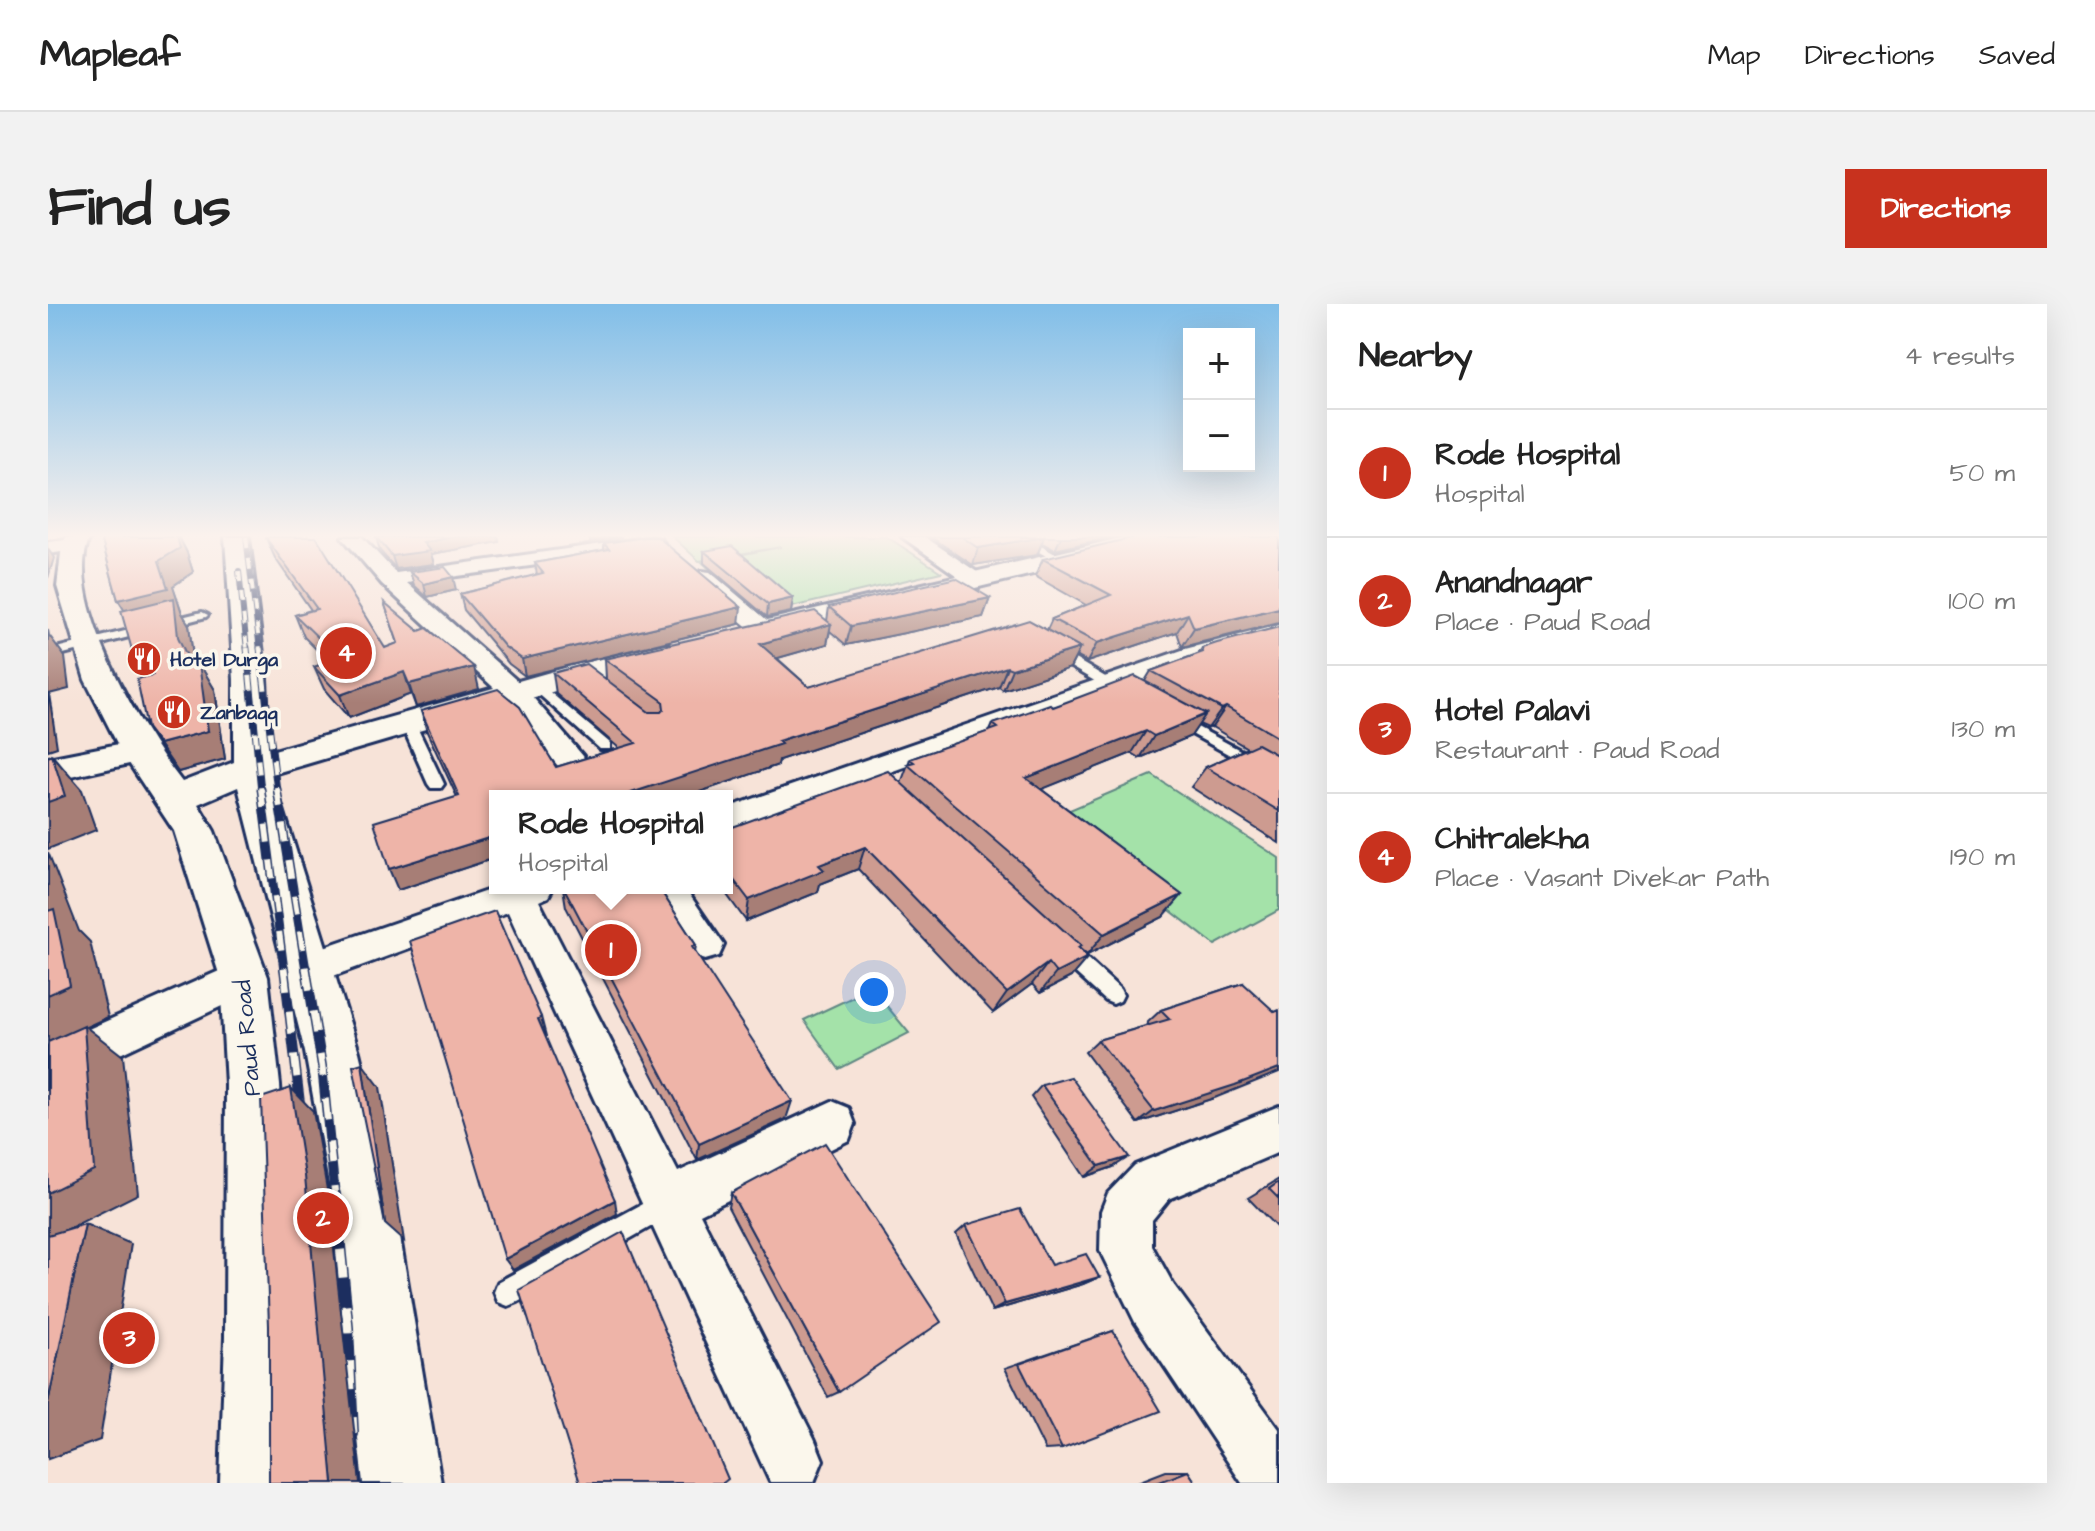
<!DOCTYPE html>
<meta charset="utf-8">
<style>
body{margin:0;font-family:"Architects Daughter",sans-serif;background:#f2f2f2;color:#222}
.controls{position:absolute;right:24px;top:24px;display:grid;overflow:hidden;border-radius:0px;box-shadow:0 8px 32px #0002}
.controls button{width:72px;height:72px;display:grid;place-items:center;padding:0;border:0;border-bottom:2px solid #e0e0e0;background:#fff;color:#222;font:40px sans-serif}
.you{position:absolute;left:826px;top:688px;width:28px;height:28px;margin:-20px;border:6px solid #fff;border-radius:50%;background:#1a73e8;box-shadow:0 0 0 12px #1a73e833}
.badge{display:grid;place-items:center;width:52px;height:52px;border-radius:50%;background:#c8321e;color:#fff;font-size:26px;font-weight:700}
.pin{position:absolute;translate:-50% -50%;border:4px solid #fff;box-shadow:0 2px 8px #0006}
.popup{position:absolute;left:441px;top:486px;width:244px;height:104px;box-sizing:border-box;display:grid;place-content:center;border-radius:0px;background:#fff;filter:drop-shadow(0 2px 6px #0005);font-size:26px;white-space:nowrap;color:#767676}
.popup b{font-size:30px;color:#222}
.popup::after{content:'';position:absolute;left:50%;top:100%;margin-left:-16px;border:16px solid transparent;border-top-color:#fff}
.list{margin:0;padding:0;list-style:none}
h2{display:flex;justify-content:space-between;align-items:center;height:104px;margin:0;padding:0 32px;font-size:34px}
h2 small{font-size:26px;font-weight:400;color:#767676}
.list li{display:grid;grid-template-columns:52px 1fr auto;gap:24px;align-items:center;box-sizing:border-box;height:128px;padding:0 32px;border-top:2px solid #e0e0e0}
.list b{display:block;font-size:30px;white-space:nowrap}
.list p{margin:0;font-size:26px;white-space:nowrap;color:#767676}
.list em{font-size:26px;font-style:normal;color:#767676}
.map{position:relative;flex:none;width:1231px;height:1179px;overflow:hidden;border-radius:0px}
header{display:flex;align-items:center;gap:48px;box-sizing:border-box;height:112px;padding:0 40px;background:#fff;border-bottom:2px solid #e0e0e0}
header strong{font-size:38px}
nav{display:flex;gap:44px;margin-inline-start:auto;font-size:28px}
.intro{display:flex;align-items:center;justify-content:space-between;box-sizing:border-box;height:192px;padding:0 48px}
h1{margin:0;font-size:56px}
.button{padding:20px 36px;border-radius:0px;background:#c8321e;color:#fff;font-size:28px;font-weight:700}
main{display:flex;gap:48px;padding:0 48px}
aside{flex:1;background:#fff;border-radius:0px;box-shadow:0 8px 32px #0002}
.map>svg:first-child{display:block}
</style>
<header>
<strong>Mapleaf</strong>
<nav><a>Map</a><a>Directions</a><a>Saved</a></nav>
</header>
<div class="intro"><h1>Find us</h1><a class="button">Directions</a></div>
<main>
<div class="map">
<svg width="1231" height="1179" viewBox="0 0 1231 1179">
<rect width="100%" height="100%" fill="#f7e3d8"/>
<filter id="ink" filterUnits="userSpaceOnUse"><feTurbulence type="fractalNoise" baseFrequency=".0125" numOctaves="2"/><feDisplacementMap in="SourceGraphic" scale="16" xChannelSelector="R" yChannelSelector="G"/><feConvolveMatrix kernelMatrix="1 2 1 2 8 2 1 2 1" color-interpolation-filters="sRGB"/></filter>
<g filter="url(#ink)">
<path fill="#a4e2a9" stroke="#608884" stroke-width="2" d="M625,233H839L893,268L710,311L654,258L733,243L651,257Z
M1104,471L1231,554V606L1167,641L1003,514Z
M824,684L861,729L791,765L756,716Z"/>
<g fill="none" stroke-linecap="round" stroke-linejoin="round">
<g stroke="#1b2f5e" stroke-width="6">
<path id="service" d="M964,233H977L1018,256L1009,258Z
M154,308L160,311L158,313L0,354V346Z
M1002,345H1010L1081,387L1074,391L1069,390L1002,351Z
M490,378L562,439V445H552L485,385L483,382Z
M1125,410L1231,467V478L1120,417V411Z
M360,415L367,419L396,480L393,484H383L380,480L353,419Z
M1014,636L1021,638L1072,685L1075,691L1072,697L1065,700L1058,697L1007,650L1004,644L1007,638Z
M620,886L629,890L633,899L629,908L470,998L460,1002L450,998L446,988L450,978Z"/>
</g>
<g stroke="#1b2f5e" stroke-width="6">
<path id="minor" d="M294,233H314L348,269L604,233L613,235L616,239L606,245L359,279L476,383L535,452L539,459L535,466L524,468L513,466L458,395L334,280Z
M854,233H877L941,276L930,282L922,281Z
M26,235L36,241L33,245L0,250V238Z
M654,267L662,268L725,321L729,326L725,331H709L646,278L643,273Z
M1231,321V335L1155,355L679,527V504L1137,345Z
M447,584H505L500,593L491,597L630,868L784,797L801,804L807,820L801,836L652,910L766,1134L775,1156L766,1178H722L460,608L258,682L244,678L238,666L244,654Z
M600,584H637L676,641L671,652L657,656L643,652Z
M196,656L210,661L216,673L210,685L0,784V743Z
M1231,802V848L1121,895L1104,916V942L1125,980L1231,1125V1179H1194L1087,1018L1052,947L1053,907L1060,889L1087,861Z"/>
</g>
<g stroke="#1b2f5e" stroke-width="6">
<path id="tertiary" d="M1077,233H1122L1118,238L715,335L705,332L701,326L705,320L715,317Z
M617,340L628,343L632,349L628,355L548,375L204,476L191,472L186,464L191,456L527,361Z
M91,436L104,439L109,447L104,455L0,478V454Z"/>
</g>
<g stroke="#1b2f5e" stroke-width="6">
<path id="primary" d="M18,233H42C13,295 96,430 134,478L186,458V375L177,233H201L218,375L222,464L311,748L345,891L393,1179H315L283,891L257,748L190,483L150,500L166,527L220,673L232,781L247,1033L250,1179H172L177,1033L178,781L172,673L126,527L73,447L37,376L9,282L14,241Z"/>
</g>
<use href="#service" fill="#fbf7ec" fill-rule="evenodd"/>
<use href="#minor" fill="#fbf7ec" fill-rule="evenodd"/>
<use href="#tertiary" fill="#fbf7ec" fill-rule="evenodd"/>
<use href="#primary" fill="#fbf7ec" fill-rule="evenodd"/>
<g stroke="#1b2f5e" stroke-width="6">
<path id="rail-far4" d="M198,233L212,346
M191,267L199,346"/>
</g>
<g stroke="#1b2f5e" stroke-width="7">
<path id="rail-far3" d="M199,344L213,487
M212,344L229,487"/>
</g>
<g stroke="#1b2f5e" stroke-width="9">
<path id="rail-far2" d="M213,485L236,666
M229,485L258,666"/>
</g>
<g stroke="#1b2f5e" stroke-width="10">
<path id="rail-far1" d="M236,664L254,816
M258,664L274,762L287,892"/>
</g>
<g stroke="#1b2f5e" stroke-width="12">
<path id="rail" d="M287,890L300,1024L305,1130"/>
</g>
<use href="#rail-far4" stroke="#fbf7ec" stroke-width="4" stroke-dasharray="11" stroke-linecap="butt"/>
<use href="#rail-far3" stroke="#fbf7ec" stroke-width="5" stroke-dasharray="14" stroke-linecap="butt"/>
<use href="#rail-far2" stroke="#fbf7ec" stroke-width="6" stroke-dasharray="18" stroke-linecap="butt"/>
<use href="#rail-far1" stroke="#fbf7ec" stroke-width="7" stroke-dasharray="22" stroke-linecap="butt"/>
<use href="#rail" stroke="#fbf7ec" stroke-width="9" stroke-dasharray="28" stroke-linecap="butt"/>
</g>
<path fill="#cd9b90" stroke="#1b2f5e" stroke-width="2" d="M53,233H131L139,249L145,268L125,282L134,309L141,321L146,360L151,359L167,386L177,455L130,468L99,424L101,372L84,346L77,306L70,296Z
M328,233H450L451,238L383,250L386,260L348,265L332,247Z
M883,233H1063L1007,246L994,239L989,251L925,261Z
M1231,233V319L1134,343L1129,328L1039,358L1028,352L1022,364L955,386L951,383L731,456L730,461L640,492H447V554L350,586L409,493L379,428L373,407L508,463L571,444L508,390L505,369L558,375L557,355L779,317L781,303L942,294L935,313L798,341L782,327L779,340L729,354L761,383L999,326L1004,315L1038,301L987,272L995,255Z
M218,234L337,344L350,339L336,298L431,385L368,403L363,390L301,414L276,385L266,363L281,358L256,333L247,311L263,306L227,254Z
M556,239L691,320L477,372L461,360L416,306L412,290L489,271L487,259L556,246Z
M656,247L745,294L743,308L719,313L656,259Z
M362,268L408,286L379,293L366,281Z
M1231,323V539L1143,483L1158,463L1199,444L1164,423L1160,424L1151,420L1143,432L1092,454L1084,449L993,485L1134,591L1115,613L1039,651L1031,644L1023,673L992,689L984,680L945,709L810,565L772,580L770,588L698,617L674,584H679V525L853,479L862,455L942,427L945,420L1097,377L1103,367L1150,350L1154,344Z
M515,584H611L648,641L647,648L738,815L649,856L518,603Z
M1195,679L1169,793L1090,819L1037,748L1050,736L1101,721L1099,719L1113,706Z
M994,781L1065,863L1036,873L983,793Z
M1231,875V926L1200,894Z
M683,889L791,1088L780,1093L680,903Z
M918,921L1003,961L1051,973L1035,980L944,1007L908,930Z
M1065,1027L1014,1145L997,1146L957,1064Z
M1118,1167H1140L1148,1179H1087Z"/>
<path fill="#a77e76" stroke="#1b2f5e" stroke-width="2" d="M129,233H131L139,249L145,268L125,282L134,309L141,321L146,361L151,359L167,386L177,455L130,468L111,440L160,427L86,322L70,296L111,257Z
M404,233H450L451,238L383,250L386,260L348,265L344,252L375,239Z
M542,233H574L542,238Z
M996,233L989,251L925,261L930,244Z
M1013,233H1063L1007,246Z
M0,245L6,254L0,274Z
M405,273L408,286L379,293L376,280Z
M745,294L743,308L719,313L720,300Z
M942,294L935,313L798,341L803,322Z
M693,303L691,320L477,372L474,355Z
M1231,304V319L1134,343L1146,324Z
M1140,310L1129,328L1039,358L1049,339Z
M783,320L779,340L709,360L712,340Z
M0,326L1,331L17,353L21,385L1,390L9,443L0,446Z
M1032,344L1022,364L955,386L964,365Z
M426,363L431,385L368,403L361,380Z
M959,363L951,383L731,456L730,461L640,492H574L730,437Z
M356,368L363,390L301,414L292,391Z
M1178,403L1164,423L1160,424L1174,405Z
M1158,410L1143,432L1092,454L1106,432Z
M1098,427L1084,449L967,496L978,474Z
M4,451L34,486L48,526L0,545V498Z
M447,532V554L350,586L341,565Z
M817,543L810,565L772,580L770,588L698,617L701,596L771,561Z
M0,548L31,627L42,638L60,713L38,723L75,752L90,890L0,935Z
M1134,591L1115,613L1039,651L1056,630Z
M1040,653L1023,673L992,689L1008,669Z
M1000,659L984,680L945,709L959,689Z
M493,713L498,732L495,734L490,715Z
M314,759L332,783L356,937L337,920Z
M1231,764V768L1169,793L1090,819L1106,807Z
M243,784L265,807L280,891L312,1179H285Z
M744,797L738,815L649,856L651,840Z
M1081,853L1065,863L1036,873L1051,862Z
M567,896L569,910L465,966L457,955Z
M37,920L83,940L52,1136L0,1155V1099Z
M1051,973L1035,980L944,1007L957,1000Z"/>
<path fill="#eeb4a8" stroke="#1b2f5e" stroke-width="2" d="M53,233H129L132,244L111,257L120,284L70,296Z
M221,233H268L269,234L337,344L350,339L336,298L371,327L379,324L426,363L361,380L356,368L292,391L266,363L291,354L247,311L269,305L218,234Z
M328,233H404L375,239L382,247L344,252Z
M597,233H610L693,303L474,355L457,343L412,290L495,269L487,259L561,245L556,239Z
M914,233H996L930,244Z
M1087,233H1231V304L1146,324L1140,310L1049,339L1004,315L1063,291L995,255Z
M684,242L745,294L720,300L656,247Z
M397,263L405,273L376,280L362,268Z
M908,274L942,294L803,322L781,303Z
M126,294L130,333L143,361L151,359L160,427L111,440L99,424L89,375L105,371L84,346L73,307Z
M767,307L783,320L712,340L761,383L981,316L1032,344L964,365L959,363L730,437L733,440L574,492H447V532L341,565L326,518L411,492L373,407L450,385L472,403L508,463L588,439L505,369L538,360L601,408H613L616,405L615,397L557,355Z
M1231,323V434L1178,403L1174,405L1103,367L1155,348L1154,344L1169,339Z
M1087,372L1158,410L1106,432L1098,427L978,474L1134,591L1056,630L859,460L866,458L862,455L950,424L945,420L1002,400L1005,403Z
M1209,440L1231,452V507L1158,463Z
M4,451L17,492L0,498V453Z
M840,467L1033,642L1030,644L1040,653L1008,669L1000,659L959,689L817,543L771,561L776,566L701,596L679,567V525Z
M516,584H611L648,641L644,643L744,797L651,840Z
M6,605L22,681L0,691V607Z
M447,607L493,713L490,715L567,896L457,955L362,637Z
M1195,679L1227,708L1231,706V764L1187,781L1106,807L1050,736L1122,715L1113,706Z
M36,722L46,866L0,889V738Z
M314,759L337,920L305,762Z
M1023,773L1081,853L1051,862L994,781Z
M243,784L257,872L285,1179H221V1022L213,794Z
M777,839L893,1018L791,1088L683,889Z
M1231,878V895L1221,885Z
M972,905L1003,961L1038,950L1051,973L957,1000L918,921Z
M37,920L0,1099V931Z
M575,928L680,1175L675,1179H532L471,986Z
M1065,1027L1113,1107L1014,1145L971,1060Z
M1140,1167L1148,1179H1109Z"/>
</g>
<linearGradient id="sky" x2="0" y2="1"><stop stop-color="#81bee8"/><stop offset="0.58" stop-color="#fbf2ed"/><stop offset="1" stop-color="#fbf2ed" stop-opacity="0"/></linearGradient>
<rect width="1231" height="399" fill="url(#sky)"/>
<defs>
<g id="restaurant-disc" transform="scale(1.8)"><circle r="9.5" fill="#c8321e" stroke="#fbf7ec"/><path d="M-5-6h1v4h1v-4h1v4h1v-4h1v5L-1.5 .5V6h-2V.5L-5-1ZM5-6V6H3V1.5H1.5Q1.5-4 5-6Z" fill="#fff"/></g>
</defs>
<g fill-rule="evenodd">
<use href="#restaurant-disc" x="96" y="355"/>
<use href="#restaurant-disc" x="126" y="408"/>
</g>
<g text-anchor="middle" stroke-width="7" stroke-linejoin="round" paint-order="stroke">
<g font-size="20" font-weight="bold" fill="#1b2f5e" stroke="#fbf7ec" text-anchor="start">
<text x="122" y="362">Hotel Durga</text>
<text x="152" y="415">Zanbaqq</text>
</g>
<g font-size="24" fill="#1b2f5e" stroke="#fbf7ec">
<text transform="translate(199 734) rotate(-95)" y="8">Paud Road</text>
</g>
</g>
</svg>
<div class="controls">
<button>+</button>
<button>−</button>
</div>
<div class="you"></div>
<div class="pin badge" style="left:563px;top:646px">1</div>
<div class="popup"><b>Rode Hospital</b>Hospital</div>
<div class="pin badge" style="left:275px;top:914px">2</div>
<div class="pin badge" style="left:81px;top:1034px">3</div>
<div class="pin badge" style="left:298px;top:349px">4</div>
</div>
<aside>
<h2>Nearby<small>4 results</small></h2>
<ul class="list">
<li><span class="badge">1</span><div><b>Rode Hospital</b><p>Hospital</p></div><em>50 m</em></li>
<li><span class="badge">2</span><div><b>Anandnagar</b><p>Place · Paud Road</p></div><em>100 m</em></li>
<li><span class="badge">3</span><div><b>Hotel Palavi</b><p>Restaurant · Paud Road</p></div><em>130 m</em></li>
<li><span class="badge">4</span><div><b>Chitralekha</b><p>Place · Vasant Divekar Path</p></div><em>190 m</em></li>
</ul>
</aside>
</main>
